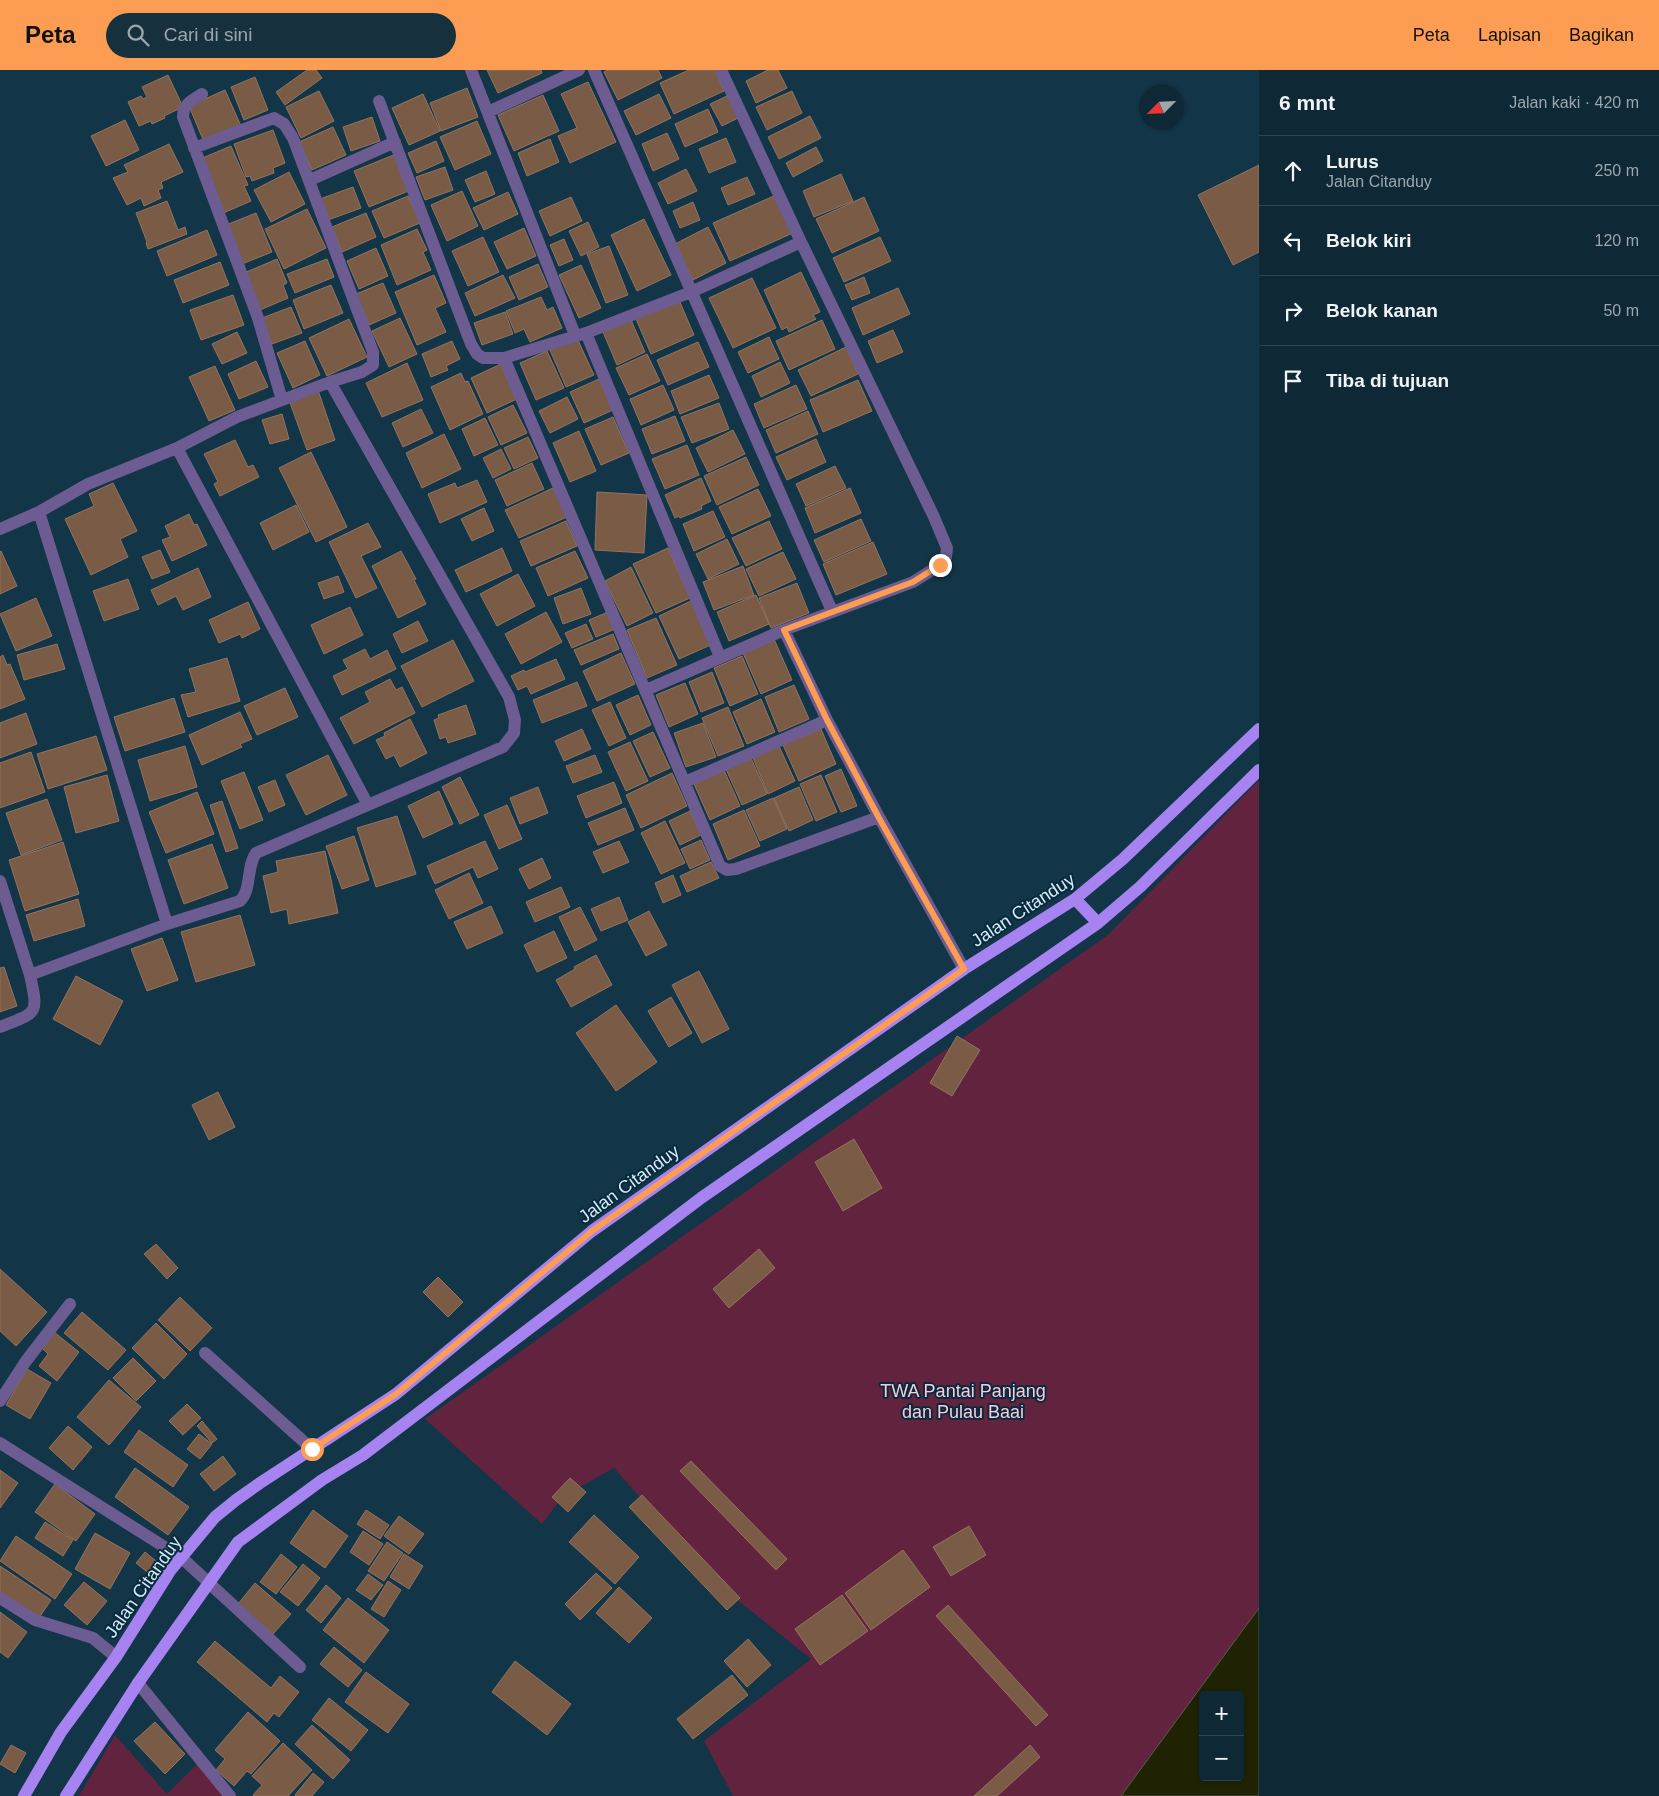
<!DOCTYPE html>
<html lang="id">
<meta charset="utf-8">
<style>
body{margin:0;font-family:Helvetica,sans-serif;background:#17303e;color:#f1f3f6}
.controls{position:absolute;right:15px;bottom:15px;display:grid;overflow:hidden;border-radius:5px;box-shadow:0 1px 4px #0004}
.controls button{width:45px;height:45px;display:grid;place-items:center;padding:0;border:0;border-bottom:1px solid #2e4451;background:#0e2836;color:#f1f3f6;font:25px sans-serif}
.compass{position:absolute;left:1139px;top:15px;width:45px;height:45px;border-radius:50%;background:#0e2836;box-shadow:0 1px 4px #0004;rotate:246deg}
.stop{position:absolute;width:15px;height:15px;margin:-11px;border:4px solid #fc9d53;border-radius:50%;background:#fff}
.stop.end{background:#fc9d53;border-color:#fff;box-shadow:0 1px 5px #0008}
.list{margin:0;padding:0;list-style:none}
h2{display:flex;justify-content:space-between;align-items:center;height:65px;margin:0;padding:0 20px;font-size:21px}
h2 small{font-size:16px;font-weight:400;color:#9ba6ad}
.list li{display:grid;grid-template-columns:32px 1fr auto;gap:15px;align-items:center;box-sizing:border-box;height:70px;padding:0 20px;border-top:1px solid #2e4451}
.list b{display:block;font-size:19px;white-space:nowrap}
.list p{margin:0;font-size:16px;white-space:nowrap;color:#9ba6ad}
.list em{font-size:16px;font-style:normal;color:#9ba6ad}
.icon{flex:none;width:28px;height:28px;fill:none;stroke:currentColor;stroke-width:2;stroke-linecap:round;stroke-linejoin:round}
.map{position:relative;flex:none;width:1259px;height:1726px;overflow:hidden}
header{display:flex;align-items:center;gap:30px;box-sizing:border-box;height:70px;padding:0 25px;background:#fc9d53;color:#111}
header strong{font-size:24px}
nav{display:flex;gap:28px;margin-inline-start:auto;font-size:18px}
.search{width:350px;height:45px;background:#17303e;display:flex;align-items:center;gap:12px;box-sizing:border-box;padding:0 18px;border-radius:28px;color:#9ba6ad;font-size:19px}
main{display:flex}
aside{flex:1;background:#0e2836}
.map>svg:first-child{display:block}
</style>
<header>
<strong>Peta</strong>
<div class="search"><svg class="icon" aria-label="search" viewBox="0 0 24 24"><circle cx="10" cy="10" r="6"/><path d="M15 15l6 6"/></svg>Cari di sini</div>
<nav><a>Peta</a><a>Lapisan</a><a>Bagikan</a></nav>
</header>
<main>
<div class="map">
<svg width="1259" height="1726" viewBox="0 0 1259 1726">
<rect width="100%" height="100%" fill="#133548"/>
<path fill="#61233d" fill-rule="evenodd" d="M1259,710V1726H733L704,1671L811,1589L715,1512L614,1398L576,1419L569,1418L542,1454L425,1349L1109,864ZM1203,1625H1240V1707H1203Z
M115,1665L167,1724L201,1690L231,1726H79Z"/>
<path fill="#1f2304" stroke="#565e4c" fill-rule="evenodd" d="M1259,1538V1726H1121ZM1203,1625H1240V1707H1203Z"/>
<path fill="#7a5b45" stroke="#94735d" d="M307,0H316L322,8L285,35L276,22Z
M487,0H541L542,3L498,23Z
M607,0H658L662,8L618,30L604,2Z
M689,0H715L724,21L674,44L660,13Z
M768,0H778L787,18L756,33L746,11Z
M168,5L183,37L164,46L165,48L152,54L151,51L139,56L128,32L141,26L143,29L147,27L142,17Z
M255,7L268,40L244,50L231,17Z
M588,12L616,72L570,93L558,66L577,58L561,24Z
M467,18L478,47L441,61L430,33Z
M225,20L241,56L204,72L189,36Z
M319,21L334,51L301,68L286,37Z
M792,21L802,43L767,60L756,37Z
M423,24L440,61L409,75L392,38Z
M659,24L671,48L636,65L624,41Z
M543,25L559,61L514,81L498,45Z
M727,26L738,48L722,56L710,34Z
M708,39L718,62L685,77L675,54Z
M810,46L821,68L779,89L768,67Z
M372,47L380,71L351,81L343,57Z
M125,50L139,80L106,96L91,66Z
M477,51L491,84L455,100L440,67Z
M333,57L346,85L312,100L299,72Z
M273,60L285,93L273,98L274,103L252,111L250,106L246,107L234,74Z
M667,63L679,89L653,101L642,74Z
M726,68L736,92L709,103L699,79Z
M550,69L559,92L527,106L518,83Z
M436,71L444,91L417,103L408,83Z
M169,74L183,102L161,112L163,118L158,120L161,128L144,136L141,128L127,135L113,108L128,102L124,95Z
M231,76L248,115L244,116L251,131L221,144L200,89Z
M816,77L823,91L793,107L786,93Z
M396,84L411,120L369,137L354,101Z
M1259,95V182L1233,195L1198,125Z
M445,97L453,120L425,130L416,107Z
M686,99L697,121L668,134L658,113Z
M486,101L495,124L475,132L465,110Z
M289,102L305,134L271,152L254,120Z
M841,104L853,131L814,147L803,121Z
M747,107L755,124L728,135L721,118Z
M353,117L361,138L328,150L320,129Z
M462,121L478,156L447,171L431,135Z
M508,122L518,144L484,160L473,138Z
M776,125L793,163L730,191L713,153Z
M408,126L420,153L384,168L372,141Z
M571,127L582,151L550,166L539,141Z
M864,127L879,161L832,183L816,149Z
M167,131L178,160L185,157L187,164L148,179L146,173L147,172L136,143Z
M693,132L700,150L680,158L673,141Z
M307,139L326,178L284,199L265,159Z
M256,143L272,182L242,194L226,155Z
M366,143L376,167L342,182L332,157Z
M644,149L671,205L637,221L611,165Z
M588,152L599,177L581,186L569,161Z
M708,157L726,193L693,210L675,174Z
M524,158L536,186L507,199L494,172Z
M417,159L427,180L423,182L431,200L397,215L381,175Z
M207,160L217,185L167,206L157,181Z
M483,167L499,202L468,216L452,181Z
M880,167L891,191L844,212L833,188Z
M564,169L573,190L559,196L550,175Z
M609,176L628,225L606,233L587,184Z
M376,178L388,206L359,219L347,191Z
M277,189L287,213L283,215L288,228L260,240L244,203Z
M327,189L334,207L295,223L287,204Z
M220,192L229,215L183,233L174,210Z
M538,194L548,217L519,230L509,207Z
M581,195L601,238L579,248L559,205Z
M801,202L820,242L813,245L816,249L789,262L787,257L782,260L764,220Z
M434,205L446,233L435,238L446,262L417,275L395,222Z
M503,205L515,228L475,246L465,223Z
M864,207L870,223L852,230L845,215Z
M752,208L776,258L733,278L709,228Z
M383,213L396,243L369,255L356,224Z
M331,215L343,243L304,259L293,230Z
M898,218L910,244L863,265L852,238Z
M233,225L244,255L201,270L190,240Z
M541,227L547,240L553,237L562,258L530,272L524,259L515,263L506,241Z
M679,230L694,265L651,284L636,249Z
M291,237L302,263L272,274L262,248Z
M505,242L513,264L482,275L474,253Z
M400,248L417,284L389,297L372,261Z
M349,249L367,287L327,306L309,268Z
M631,250L645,282L617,295L603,262Z
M822,250L835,279L789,300L776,271Z
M893,260L903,282L877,293L868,271Z
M237,262L247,283L222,294L212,274Z
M769,267L779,289L748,303L738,282Z
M577,268L594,305L566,317L550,280Z
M305,271L320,305L293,318L277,283Z
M452,271L460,289L446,296L448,300L431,307L422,284Z
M698,272L709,297L668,315L657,290Z
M846,277L858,304L811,326L798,300Z
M547,281L564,318L536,330L520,293Z
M647,284L660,311L629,325L616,298Z
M256,291L268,317L239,329L228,304Z
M780,292L790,313L761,327L752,306Z
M407,293L423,330L382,347L366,313Z
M501,294L517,329L487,343L471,308Z
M215,296L235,340L209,351L189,307Z
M461,303L465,312L468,311L483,344L450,360L431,317Z
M709,305L719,328L680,344L671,321Z
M599,309L613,340L584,353L570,322Z
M858,310L872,341L823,362L810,330Z
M663,315L674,340L641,355L630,329Z
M796,315L807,339L764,358L754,334Z
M318,320L335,370L307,380L289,330Z
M567,327L578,349L550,363L539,341Z
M719,333L729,359L692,373L681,347Z
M513,335L527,363L501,375L488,347Z
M421,339L433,363L403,377L392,353Z
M808,341L818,364L776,383L766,360Z
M282,344L289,369L270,374L262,350Z
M675,346L685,371L652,384L642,359Z
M613,347L629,383L601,395L585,359Z
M485,348L498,375L474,386L462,359Z
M733,360L745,384L708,402L696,378Z
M579,361L596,401L570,412L553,373Z
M444,364L461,399L422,418L406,383Z
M528,367L538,388L514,399L504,378Z
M816,369L826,392L787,410L776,387Z
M235,370L248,397L253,395L259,407L220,426L214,414L218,412L204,384Z
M687,375L699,405L665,419L652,389Z
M501,379L511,399L493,408L483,388Z
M311,382L347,457L316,472L279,398Z
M746,387L759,415L717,435L704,406Z
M532,393L544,419L507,436L495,410Z
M835,396L846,418L806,436L796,414Z
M701,408L711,431L701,436L702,439L680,448L679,446L675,448L665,425Z
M477,410L487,432L440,453L428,424L455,413L457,418Z
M113,413L137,461L120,469L128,487L91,505L65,449L94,436L89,424Z
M553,418L567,447L519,468L505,440Z
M850,418L861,443L815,463L805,438Z
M758,419L771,446L732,464L719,437Z
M597,422L647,425L644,483L595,480Z
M296,435L309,462L273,480L260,453Z
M484,438L494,461L472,471L461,449Z
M713,441L725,467L694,481L683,454Z
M189,444L194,455L197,454L207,475L172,491L162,470L170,467L165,456Z
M861,449L871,471L824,492L814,470Z
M566,451L577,476L531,496L520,471Z
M769,451L782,479L746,496L732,468Z
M368,453L381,477L361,486L377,518L356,528L329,472Z
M727,469L739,494L708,509L696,484Z
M873,472L887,504L836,525L823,494Z
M502,478L512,501L466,522L455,500Z
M668,478L690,528L656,543L633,494Z
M160,480L170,502L152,509L142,487Z
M1,481L17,516L0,524V482Z
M401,481L416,509L414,510L426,534L398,548L372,496Z
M575,481L588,508L548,526L536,498Z
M783,482L796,509L759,526L746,499Z
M743,496L754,525L714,540L703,512Z
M631,497L653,543L627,556L605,511Z
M198,498L211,527L183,540L176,526L158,535L151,520Z
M518,504L535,536L497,556L480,524Z
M338,506L344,522L324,529L318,513Z
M128,509L139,539L104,551L93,521Z
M797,513L809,543L771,558L759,528Z
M581,518L591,544L563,554L554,528Z
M756,525L769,554L729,571L717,542Z
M36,528L52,566L16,581L0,544Z
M693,530L713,574L679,589L659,546Z
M248,532L260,559L242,568L240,564L219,573L209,550Z
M350,537L363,565L324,584L311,555Z
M546,542L562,572L521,594L505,564Z
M608,542L615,559L596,567L589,550Z
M656,548L677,595L647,608L627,560Z
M418,551L428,571L402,583L393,564Z
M586,554L593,569L572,578L565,563Z
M613,564L619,579L581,595L574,580Z
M774,569L792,610L761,624L743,583Z
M453,570L474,611L422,637L401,596Z
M57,574L65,599L24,610L17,585Z
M365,579L370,589L387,580L396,599L342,625L333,606L348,599L343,590Z
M621,583L635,614L597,631L583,601Z
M3,585L7,595L10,594L25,629L0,639V587Z
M742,586L758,624L730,636L714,598Z
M227,588L240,631L188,647L181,625L196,622L189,599Z
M556,589L565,609L531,624L527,616L518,620L511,606L524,600L525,602Z
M712,602L724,633L701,642L689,612Z
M390,609L396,620L402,617L415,643L354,674L340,648L370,632L365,622Z
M577,612L587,636L542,653L533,630Z
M685,613L698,644L669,657L656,625Z
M794,615L809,649L779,662L765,627Z
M285,618L298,647L257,665L244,636Z
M638,625L651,655L630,665L616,635Z
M174,628L185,662L125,681L114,647Z
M761,629L775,662L747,674L733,642Z
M610,632L626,668L609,676L592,640Z
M466,635L476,664L448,673L446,667L440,669L434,650L439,648L438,645Z
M728,637L744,676L718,686L702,648Z
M240,642L252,669L240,674L242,677L202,695L189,665Z
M26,643L37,674L0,688V653Z
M410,649L427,683L400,697L394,685L386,689L376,670L385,666L384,663Z
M703,653L716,687L686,697L674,663Z
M582,659L591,679L564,691L555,671Z
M821,659L836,694L799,711L783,675Z
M653,662L670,698L650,707L633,671Z
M96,666L107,700L48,719L37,684Z
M630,672L648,711L626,721L608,682Z
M185,676L197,717L150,731L138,690Z
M779,676L795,711L768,724L753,688Z
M31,682L45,722L0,738V693Z
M328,685L347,725L306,745L286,705Z
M595,685L602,702L573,713L566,696Z
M751,688L767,724L742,735L726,699Z
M841,699L857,736L841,742L825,706Z
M724,700L740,736L710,750L694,714Z
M244,702L263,750L240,759L221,711Z
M672,703L687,736L641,758L626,725Z
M107,705L119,751L76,763L64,717Z
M821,705L837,742L816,751L800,714Z
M460,707L479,745L460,754L442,717Z
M275,710L285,735L269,742L258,717Z
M614,712L622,733L586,748L577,726Z
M538,717L548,743L520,754L510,728Z
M799,717L813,750L789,761L774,728Z
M439,721L453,754L423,768L408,736Z
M197,722L214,764L166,783L149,742Z
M773,728L787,759L760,771L746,740Z
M47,729L62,770L21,785L6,743Z
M222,731L238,778L226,782L210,735Z
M507,735L522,769L499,779L484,745Z
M625,738L634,760L598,775L588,753Z
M744,740L760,776L728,790L713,754Z
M690,741L701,765L680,775L669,751Z
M397,746L416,804L376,817L357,758Z
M665,751L685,793L661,804L641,763Z
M354,766L369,810L342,819L326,776Z
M701,770L710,790L690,799L681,779Z
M485,771L498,799L478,808L473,797L435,814L427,796Z
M619,771L629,792L603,803L593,782Z
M63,772L79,824L25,841L9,790Z
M212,774L228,818L184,834L168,790Z
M325,781L338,843L289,854L287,839L271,843L263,806L278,802L276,791Z
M542,788L551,808L529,819L519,799Z
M711,792L719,808L687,822L680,806Z
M469,803L483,833L449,849L435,820Z
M673,805L681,825L663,833L655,813Z
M561,817L570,837L535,852L526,832Z
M619,827L628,850L601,861L591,839Z
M78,829L85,856L34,871L26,845Z
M491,836L503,863L467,879L454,852Z
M580,837L597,870L575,881L559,847Z
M649,841L667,875L646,886L628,852Z
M240,845L255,895L196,912L181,862Z
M554,861L567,888L537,902L524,875Z
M162,868L178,910L147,921L131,879Z
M596,885L612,915L571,937L556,910L575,899L574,897Z
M4,897L17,936L0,942V898Z
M699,901L729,959L702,973L672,915Z
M76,906L123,931L100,975L53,949Z
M671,927L692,963L669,977L648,941Z
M616,935L657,992L616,1021L576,963Z
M957,966L980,980L952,1026L930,1013Z
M218,1022L235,1057L209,1070L192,1035Z
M854,1069L882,1118L843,1141L815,1092Z
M156,1174L178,1198L167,1209L144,1184Z
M759,1179L775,1198L729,1238L713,1219Z
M0,1199L47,1242L16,1276L0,1261Z
M438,1207L463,1232L448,1247L423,1222Z
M180,1227L212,1258L190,1281L158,1250Z
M82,1242L126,1280L108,1300L64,1263Z
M156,1253L187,1284L164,1309L132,1278Z
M54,1262L79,1282L57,1311L39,1296L48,1284L42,1278Z
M133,1288L156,1311L136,1331L113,1308Z
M27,1299L51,1313L30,1349L6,1335Z
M109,1310L141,1337L109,1375L77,1347Z
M187,1334L201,1348L183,1365L169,1351Z
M202,1351L217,1369L212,1373L197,1356Z
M68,1356L92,1377L73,1400L49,1378Z
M139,1360L188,1395L173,1417L124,1382Z
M199,1364L212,1374L200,1389L187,1379Z
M223,1386L236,1404L214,1421L200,1404Z
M691,1391L787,1489L776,1500L680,1401Z
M135,1398L189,1437L168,1465L115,1427Z
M0,1400L18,1413L0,1438Z
M570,1408L586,1422L568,1442L552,1427Z
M55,1414L95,1444L76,1471L35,1442Z
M642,1425L740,1528L727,1540L629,1437Z
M313,1440L348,1466L325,1498L290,1473Z
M366,1440L389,1455L380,1469L357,1454Z
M594,1445L639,1487L615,1514L569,1472Z
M399,1446L424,1464L409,1484L384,1466Z
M45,1452L73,1470L63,1486L35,1468Z
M969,1456L986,1485L951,1506L933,1477Z
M363,1461L383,1474L369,1495L350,1482Z
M95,1463L130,1483L110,1519L75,1499Z
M16,1466L72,1504L55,1529L0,1491Z
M387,1472L403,1483L384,1511L368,1501Z
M903,1480L930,1517L871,1560L845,1523Z
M145,1482L161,1495L152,1506L136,1493Z
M281,1484L297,1497L276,1524L260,1512Z
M404,1484L423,1496L409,1519L390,1507Z
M303,1494L320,1508L298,1536L280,1522Z
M0,1496L51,1530L39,1548L0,1522Z
M596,1503L612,1518L580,1550L565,1534Z
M368,1504L383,1515L371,1530L356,1520Z
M388,1511L401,1520L384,1547L371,1539Z
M84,1512L107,1531L87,1555L64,1535Z
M255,1513L291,1544L273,1564L238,1534Z
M326,1515L341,1528L321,1553L306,1540Z
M619,1517L652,1548L629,1573L596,1543Z
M842,1525L868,1561L820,1595L795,1559Z
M348,1528L389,1560L364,1593L323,1560Z
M948,1535L1048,1645L1036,1656L936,1546Z
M0,1542L27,1562L8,1588L0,1582Z
M748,1569L771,1595L747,1617L724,1591Z
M215,1571L271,1618L280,1606L299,1622L279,1647L274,1643L267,1652L197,1592Z
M334,1577L362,1600L348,1617L320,1594Z
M515,1591L571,1634L547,1665L492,1622Z
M366,1602L409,1634L388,1663L345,1632Z
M732,1605L748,1625L693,1669L677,1649Z
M329,1628L368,1660L351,1681L312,1650Z
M248,1642L280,1671L251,1704L247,1701L234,1716L216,1700L225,1689L215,1680Z
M155,1652L185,1684L165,1704L134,1671Z
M312,1655L350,1690L333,1709L295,1674Z
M283,1673L312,1700L288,1726H254L253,1725L262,1715L252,1706Z
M11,1675L26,1683L15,1703L0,1694Z
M1030,1675L1040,1687L997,1726H974Z
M313,1703L324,1712L312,1726H296L295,1725Z"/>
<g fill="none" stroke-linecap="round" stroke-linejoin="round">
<path stroke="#6c5c91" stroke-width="12" d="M471,0L575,265
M594,0L832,541
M202,24C192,30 183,34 183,47L258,248L282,330
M379,31L471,274L477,284L483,288H504L586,263L691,222L801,172
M488,42L579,0
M310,110L395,72
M586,263L720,587
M504,288L720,796L727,800L736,799L879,747L827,650L784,560L913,512L940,495L946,487L947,478L934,447L801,172L721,0
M177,378L368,735
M39,442L167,854
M0,459L39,442L88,414L177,378L237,347L330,312L362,302L373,295V282L293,68L284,54L274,48L194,78
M646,620L784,560
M685,712L827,650
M879,747L964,899
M0,811L30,905
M0,957C37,942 39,946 30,905L167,854L240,831C252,819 246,797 256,783L503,677L514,663L515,650L509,627L330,312
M205,1283L312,1379
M0,1331L26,1291L70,1234
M0,1373L182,1488L300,1597
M0,1528L35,1550L93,1568L116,1587
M138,1613L230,1726"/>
<path stroke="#a683f0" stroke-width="12" d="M1075,829L1098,853
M24,1726L61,1662L116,1587L170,1501L215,1447L236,1430L260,1413L396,1324L592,1161L964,899L1075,829L1123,789L1259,659
M66,1726L138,1613L238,1472L322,1410L363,1385L701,1128L1098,853L1140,817L1259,700"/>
</g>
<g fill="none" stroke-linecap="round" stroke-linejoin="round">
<path stroke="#fc9d53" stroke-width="6" d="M312,1379L396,1324L592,1161L964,899L879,748L827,650L784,560L913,512L940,495"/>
</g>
<g text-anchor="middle" stroke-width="4" stroke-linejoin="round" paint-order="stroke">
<g font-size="18" fill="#d6e9f5" stroke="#072b3e">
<text transform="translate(1023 840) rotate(-33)" y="6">Jalan Citanduy</text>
<text transform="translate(629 1114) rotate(-36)" y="6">Jalan Citanduy</text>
<text transform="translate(143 1517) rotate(-55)" y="6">Jalan Citanduy</text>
</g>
<g font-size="18" fill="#fdc9da" stroke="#072b3e">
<text x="963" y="1327">TWA Pantai Panjang<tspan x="963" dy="21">dan Pulau Baai</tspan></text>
</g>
</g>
</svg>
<div class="controls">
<button>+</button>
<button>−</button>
</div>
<svg class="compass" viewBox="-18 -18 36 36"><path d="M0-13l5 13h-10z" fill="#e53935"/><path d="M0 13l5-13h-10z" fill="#9ba6ad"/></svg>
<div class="stop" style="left:312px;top:1379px"></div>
<div class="stop end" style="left:940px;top:495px"></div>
</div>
<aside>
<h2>6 mnt<small>Jalan kaki · 420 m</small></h2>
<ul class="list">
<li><svg class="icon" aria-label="ahead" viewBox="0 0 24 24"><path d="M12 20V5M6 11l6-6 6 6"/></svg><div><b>Lurus</b><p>Jalan Citanduy</p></div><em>250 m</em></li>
<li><svg class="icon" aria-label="left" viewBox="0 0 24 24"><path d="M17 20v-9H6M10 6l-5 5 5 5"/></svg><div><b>Belok kiri</b></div><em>120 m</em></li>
<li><svg class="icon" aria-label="right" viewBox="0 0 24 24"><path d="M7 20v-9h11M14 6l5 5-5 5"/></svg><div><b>Belok kanan</b></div><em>50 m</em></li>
<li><svg class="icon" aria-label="arrive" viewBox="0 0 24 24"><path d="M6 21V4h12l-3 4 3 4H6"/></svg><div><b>Tiba di tujuan</b></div></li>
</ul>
</aside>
</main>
